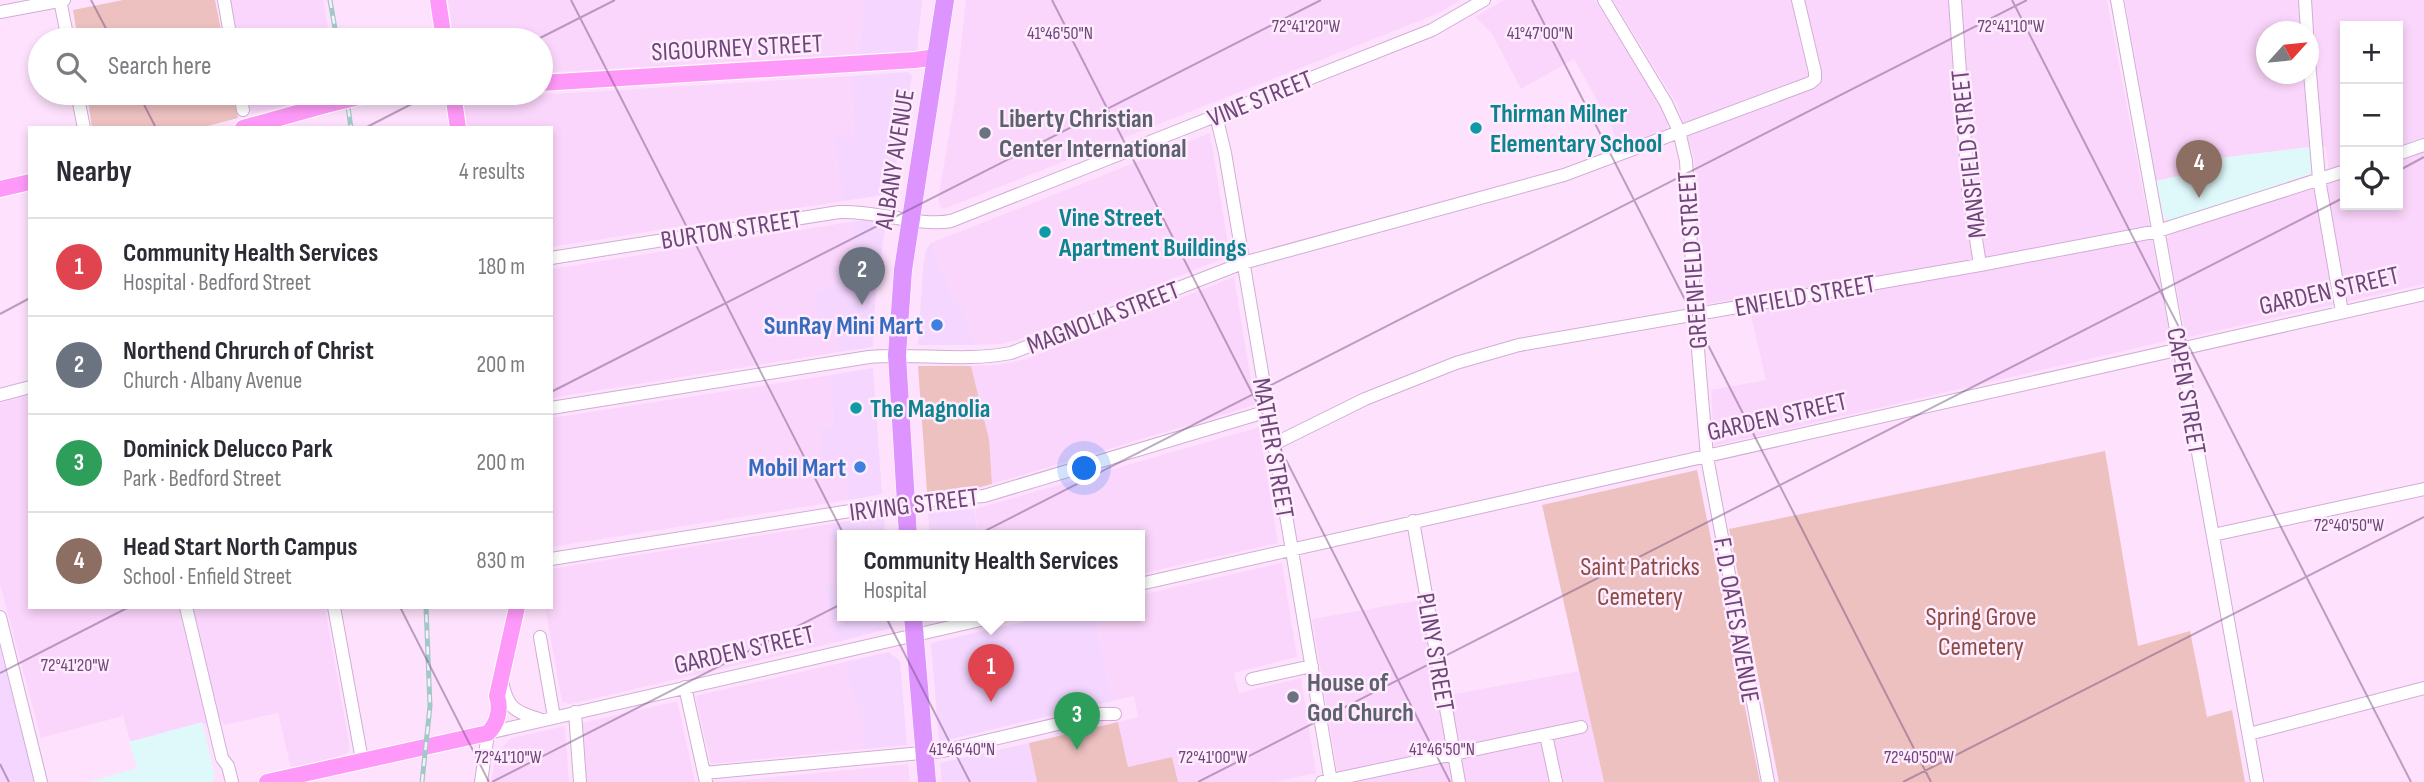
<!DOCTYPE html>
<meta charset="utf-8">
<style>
body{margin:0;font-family:"Sofia Sans Condensed",sans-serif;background:#f2f2f3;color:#2b2b33}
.controls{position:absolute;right:21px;top:21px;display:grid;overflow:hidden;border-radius:0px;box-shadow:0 4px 10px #0003}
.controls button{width:63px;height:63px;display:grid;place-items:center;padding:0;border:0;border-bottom:2px solid #e1e1e2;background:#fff;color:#2b2b33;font:35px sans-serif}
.compass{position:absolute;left:2256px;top:21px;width:63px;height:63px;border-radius:50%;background:#fff;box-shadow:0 4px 10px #0003;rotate:63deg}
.you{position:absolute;left:1085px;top:469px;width:24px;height:24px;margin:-18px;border:5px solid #fff;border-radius:50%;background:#1a73e8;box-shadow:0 0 0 10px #1a73e833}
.badge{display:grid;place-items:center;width:46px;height:46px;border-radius:50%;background:#d93025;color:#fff;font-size:23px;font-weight:700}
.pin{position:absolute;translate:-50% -58px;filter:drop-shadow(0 2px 4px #0008)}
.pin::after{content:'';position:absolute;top:37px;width:24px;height:21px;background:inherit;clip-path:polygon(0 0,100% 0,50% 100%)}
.popup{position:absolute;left:837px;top:530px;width:308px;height:91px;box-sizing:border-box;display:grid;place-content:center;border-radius:0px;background:#fff;filter:drop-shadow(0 2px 5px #0005);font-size:23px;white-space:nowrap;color:#7c7c81}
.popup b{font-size:26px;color:#2b2b33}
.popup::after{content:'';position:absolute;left:50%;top:100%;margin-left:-14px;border:14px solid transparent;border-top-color:#fff}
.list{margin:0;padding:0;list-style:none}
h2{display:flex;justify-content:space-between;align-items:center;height:91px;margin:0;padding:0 28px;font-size:30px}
h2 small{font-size:23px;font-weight:400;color:#7c7c81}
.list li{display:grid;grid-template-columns:46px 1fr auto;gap:21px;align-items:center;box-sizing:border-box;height:98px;padding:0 28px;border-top:2px solid #e1e1e2}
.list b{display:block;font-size:26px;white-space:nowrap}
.list p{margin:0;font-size:23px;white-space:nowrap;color:#7c7c81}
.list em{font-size:23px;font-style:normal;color:#7c7c81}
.icon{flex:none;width:38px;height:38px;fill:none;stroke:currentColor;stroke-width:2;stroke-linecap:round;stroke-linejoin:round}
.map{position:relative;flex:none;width:2424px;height:782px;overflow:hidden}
.search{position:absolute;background:#fff;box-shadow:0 4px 10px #0003;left:28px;top:28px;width:525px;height:77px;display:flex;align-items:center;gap:18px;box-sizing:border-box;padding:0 24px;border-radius:38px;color:#7c7c81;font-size:26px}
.panel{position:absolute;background:#fff;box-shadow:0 4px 10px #0003;left:28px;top:126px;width:525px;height:483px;border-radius:0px}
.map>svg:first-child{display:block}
</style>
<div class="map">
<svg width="2424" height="782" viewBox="0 0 2424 782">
<rect width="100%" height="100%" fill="#fee2fd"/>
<path fill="#fbd6fc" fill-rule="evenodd" d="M230,0H323L330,40H237Z
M448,0H864L859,54L541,73V40H454Z
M966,0H1460L1437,14L944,209L940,206L938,200L955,99Z
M1504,0H1595L1659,102L1668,123L1667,129L1618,147L1611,125L1574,59L1521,89L1492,34L1475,17Z
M1613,0H2107L2171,340L1714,446L1711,390L1766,380L1747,298L1706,304L1694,158L1678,106Z
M2125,0H2424V284L2186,338L2167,239L2171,234L2330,183L2326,147H2310L2210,159L2212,169L2156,181ZM2345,26H2398V205H2345ZM2266,32H2308V74H2266Z
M851,76L854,137L833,139L843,201L551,247V128H467L464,107L469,99Z
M247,93H335L251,114Z
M1210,133L1230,256L1018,340L1001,344L976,345L958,300H954L931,243Z
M850,222L857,263L836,288L815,292L834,319L839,352L551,398V269Z
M1234,277L1255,405L992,484L989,439L971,366L997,365L1026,359Z
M830,375L834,427L819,430L823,471L845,468L848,500L551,547V418Z
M30,395V607H325L350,748L347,754L291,769L278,713L224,725L221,719L131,743L123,716L41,738L0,584V403Z
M1259,427L1278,543L1140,574V536H979L975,509Z
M831,524L840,582L824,585L837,642L570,704L562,702L545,607H551V569Z
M1282,563L1297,657L1234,673L1239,693L1301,678L1316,773L1275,782H1178L1172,757L1128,767L1118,722L1138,717L1134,696L1112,701L1095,616H1140V595Z
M1420,600L1439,697L1579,671L1604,782H1339L1312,619Z
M845,662L855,705L861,704L864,749L711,764L695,696Z
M677,701L695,782H587L582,723Z
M565,726L569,782H491L496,757L507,742L512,738Z
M908,764L910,782H725Z"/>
<path fill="#f4d6ff" d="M864,0H922L917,51L859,54Z
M908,72L912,76L891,194L843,201L833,138L854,136L851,76Z
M882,217L886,221L876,291L873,347L839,352L834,320L819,322L815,292L836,288L832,267L857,263L850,222Z
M931,243L954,300H958L976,345H918L923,269L926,250Z
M873,368L882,494L848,500L845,468L823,472L819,430L834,427L830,375Z
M974,509L979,536H930L928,513Z
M884,515L885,536H842V616H891L892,628L837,642L824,585L840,581L831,524Z
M1048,616H1095L1112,701L939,742L931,643Z
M0,649L35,782H0Z
M889,652L900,661L907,745L864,749L861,705H855L845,662Z
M1029,743L1037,782H942L940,763Z"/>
<path fill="#dff9fb" d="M2310,147L2312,169L2310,174L2170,221L2163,217L2156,181L2211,169L2210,159Z
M202,722L215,776L212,782H89L137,768L129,742Z"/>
<path fill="#edc1c0" d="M123,0H215L223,40H78L73,10Z
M87,93H233L238,118L200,128H92Z
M918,366H971L989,439L992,484L977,488L927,492Z
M2105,451L2138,646L2190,631L2207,717L2232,710L2245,782H1779L1729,529Z
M1697,470L1760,782H1604L1542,505Z
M1118,722L1128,767L1172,757L1178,782H1037L1029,743Z"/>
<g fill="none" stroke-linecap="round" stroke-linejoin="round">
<g stroke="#d0add6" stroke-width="14">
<path id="minor" d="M60,0L68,40
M224,0L231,40
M1604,0L1666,103L1679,131L1686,161L1695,314L1707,457L1768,782
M1955,0L1968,187L1980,265
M2117,0L2257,782
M2305,0L2307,32
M0,12L64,0
M2308,49L2319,179L2342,312
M77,93L84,128
M240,93L243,110
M1216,115L1225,153L1331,782
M2398,154L2424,145
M551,258L839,212C875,210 919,227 951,221L1432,30L1484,0
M0,395L30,387
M551,408L869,357C916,353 965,362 1011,353L1243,263L1564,175L1810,83L1815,79V72L1798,0
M1274,444L1365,399L1456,363L1519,345L1980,265L2158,231L2345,171
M1413,521L1459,782
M2213,535L2424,489
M551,559L906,502L984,496L1268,411
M1140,584L2424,294
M186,607L222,758L228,766L232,782
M334,607L362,760
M0,617L41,782
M540,637L554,717
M1252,679L1312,666
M502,681C507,707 514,712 539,719
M685,687L706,782
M575,712L580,782
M2249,734L2424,688
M1546,735L1556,782
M704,773L943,751L1100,714H1115
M481,782L488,733L998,616
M1322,782L1581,727"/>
</g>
<g stroke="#fff" stroke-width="18">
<path id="major" d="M438,0L444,40
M541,83L915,60L936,57
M453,93L458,128
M367,95L385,93
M243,128L326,105
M0,189L30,182
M488,733C498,723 501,709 497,696L517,607
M267,782L488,733"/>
</g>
<g stroke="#fff" stroke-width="19">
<path id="highway" d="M908,536L897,355L903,270L945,0
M913,616L927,782"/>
</g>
<use href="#minor" stroke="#fff" stroke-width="12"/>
<use href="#major" stroke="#ff99f9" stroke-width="16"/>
<use href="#highway" stroke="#dd94fe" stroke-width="18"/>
<g stroke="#a0c9c7" stroke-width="5">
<path id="rail" d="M330,0L337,40
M346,93L351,128
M422,782L430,706L426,607"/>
</g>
<use href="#rail" stroke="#ffebfe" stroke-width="2.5" stroke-dasharray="8" stroke-linecap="butt"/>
<g stroke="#fff" stroke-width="18" stroke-linecap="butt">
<path id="major-bridge" d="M326,105L367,95"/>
</g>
<use href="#major-bridge" stroke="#ff99f9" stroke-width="16"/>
</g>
<path fill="none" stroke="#6e4679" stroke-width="2" stroke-opacity="0.45" d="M91,0L112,40M571,0L970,782M1052,0L1450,782M1532,0L1931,782M2012,0L2411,782M536,40L615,0M138,93L156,128M365,128L433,93M2398,171L2424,157M0,314L30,298M551,392L1321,0M400,607L489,782M0,673L129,607M0,764L9,782M492,782L2027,0M1198,782L2345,197M1903,782L2424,517"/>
<g fill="#0f9aa8" stroke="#ffebfe" stroke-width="2.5">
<circle cx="1476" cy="128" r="7"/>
<circle cx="1045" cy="232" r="7"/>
<circle cx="856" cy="408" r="7"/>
</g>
<g fill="#6b7280" stroke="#ffebfe" stroke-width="2.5">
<circle cx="985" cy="133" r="7"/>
<circle cx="1293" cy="697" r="7"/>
</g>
<g fill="#3f7fe0" stroke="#ffebfe" stroke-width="2.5">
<circle cx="937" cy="325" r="7"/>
<circle cx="860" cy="467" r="7"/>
</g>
<g text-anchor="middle" stroke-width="5" stroke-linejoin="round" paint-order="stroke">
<g font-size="26" fill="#6e4679" stroke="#ffebfe">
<text transform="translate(737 47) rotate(-3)" y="9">SIGOURNEY STREET</text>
<text transform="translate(1260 98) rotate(-22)" y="9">VINE STREET</text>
<text transform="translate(1968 154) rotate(-96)" y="9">MANSFIELD STREET</text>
<text transform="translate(894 159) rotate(-81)" y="9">ALBANY AVENUE</text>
<text transform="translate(731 229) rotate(-9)" y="9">BURTON STREET</text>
<text transform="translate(1692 260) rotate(-94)" y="9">GREENFIELD STREET</text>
<text transform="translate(2329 290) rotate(-13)" y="9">GARDEN STREET</text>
<text transform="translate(1805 295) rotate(-10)" y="9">ENFIELD STREET</text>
<text transform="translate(1103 317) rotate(-21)" y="9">MAGNOLIA STREET</text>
<text transform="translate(2187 391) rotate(80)" y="9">CAPEN STREET</text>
<text transform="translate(1777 416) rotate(-13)" y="9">GARDEN STREET</text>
<text transform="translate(1274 448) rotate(80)" y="9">MATHER STREET</text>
<text transform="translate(914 504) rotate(-7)" y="9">IRVING STREET</text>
<text transform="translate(1737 620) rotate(80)" y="9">F. D. OATES AVENUE</text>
<text transform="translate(744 649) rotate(-13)" y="9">GARDEN STREET</text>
<text transform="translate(1436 652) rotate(80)" y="9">PLINY STREET</text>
</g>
<g font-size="26" font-weight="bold" fill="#0d838f" stroke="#ffebfe" text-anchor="start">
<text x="1490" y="122">Thirman Milner<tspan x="1490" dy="30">Elementary School</tspan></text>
<text x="1059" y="226">Vine Street<tspan x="1059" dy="30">Apartment Buildings</tspan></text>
<text x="870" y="417">The Magnolia</text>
</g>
<g font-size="26" font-weight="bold" fill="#5b616d" stroke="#ffebfe" text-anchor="start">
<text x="999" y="127">Liberty Christian<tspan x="999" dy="30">Center International</tspan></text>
<text x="1307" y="691">House of<tspan x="1307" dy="30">God Church</tspan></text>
</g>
<g font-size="26" font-weight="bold" fill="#366cbe" stroke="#ffebfe" text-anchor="end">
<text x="923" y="334">SunRay Mini Mart</text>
<text x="846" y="476">Mobil Mart</text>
</g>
<g font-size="26" fill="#8c4c42" stroke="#ffebfe">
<text x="1640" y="575">Saint Patricks<tspan x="1640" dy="30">Cemetery</tspan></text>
<text x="1981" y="625">Spring Grove<tspan x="1981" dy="30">Cemetery</tspan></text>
</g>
</g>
<g font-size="18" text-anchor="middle" fill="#6e4679" stroke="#ffebfe" stroke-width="5" stroke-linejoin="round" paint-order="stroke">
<text x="1306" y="32">72°41'20"W</text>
<text x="2011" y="32">72°41'10"W</text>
<text x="1060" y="39">41°46'50"N</text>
<text x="1540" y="39">41°47'00"N</text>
<text x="2349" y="531">72°40'50"W</text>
<text x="75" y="671">72°41'20"W</text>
<text x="962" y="755">41°46'40"N</text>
<text x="1442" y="755">41°46'50"N</text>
<text x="508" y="763">72°41'10"W</text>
<text x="1213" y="763">72°41'00"W</text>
<text x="1919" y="763">72°40'50"W</text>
</g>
</svg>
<div class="controls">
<button>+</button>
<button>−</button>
<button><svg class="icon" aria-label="locate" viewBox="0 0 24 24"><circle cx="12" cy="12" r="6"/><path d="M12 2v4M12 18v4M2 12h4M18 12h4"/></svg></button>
</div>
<svg class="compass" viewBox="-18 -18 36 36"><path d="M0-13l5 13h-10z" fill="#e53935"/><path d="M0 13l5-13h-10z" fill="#7c7c81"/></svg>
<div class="you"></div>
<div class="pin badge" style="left:991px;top:702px;background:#e0444e">1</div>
<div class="popup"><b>Community Health Services</b>Hospital</div>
<div class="pin badge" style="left:862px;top:305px;background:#6b7280">2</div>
<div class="pin badge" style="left:1077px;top:750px;background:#2e9e5b">3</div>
<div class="pin badge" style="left:2199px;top:198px;background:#8d6e63">4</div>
<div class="search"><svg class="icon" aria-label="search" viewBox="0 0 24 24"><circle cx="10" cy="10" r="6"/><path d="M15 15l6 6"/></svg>Search here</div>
<section class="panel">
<h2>Nearby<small>4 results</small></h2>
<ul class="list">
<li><span class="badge" style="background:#e0444e">1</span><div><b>Community Health Services</b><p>Hospital · Bedford Street</p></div><em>180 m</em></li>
<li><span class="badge" style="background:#6b7280">2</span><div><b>Northend Chrurch of Christ</b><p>Church · Albany Avenue</p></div><em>200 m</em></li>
<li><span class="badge" style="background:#2e9e5b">3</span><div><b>Dominick Delucco Park</b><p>Park · Bedford Street</p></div><em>200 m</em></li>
<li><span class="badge" style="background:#8d6e63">4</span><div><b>Head Start North Campus</b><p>School · Enfield Street</p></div><em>830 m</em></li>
</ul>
</section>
</div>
